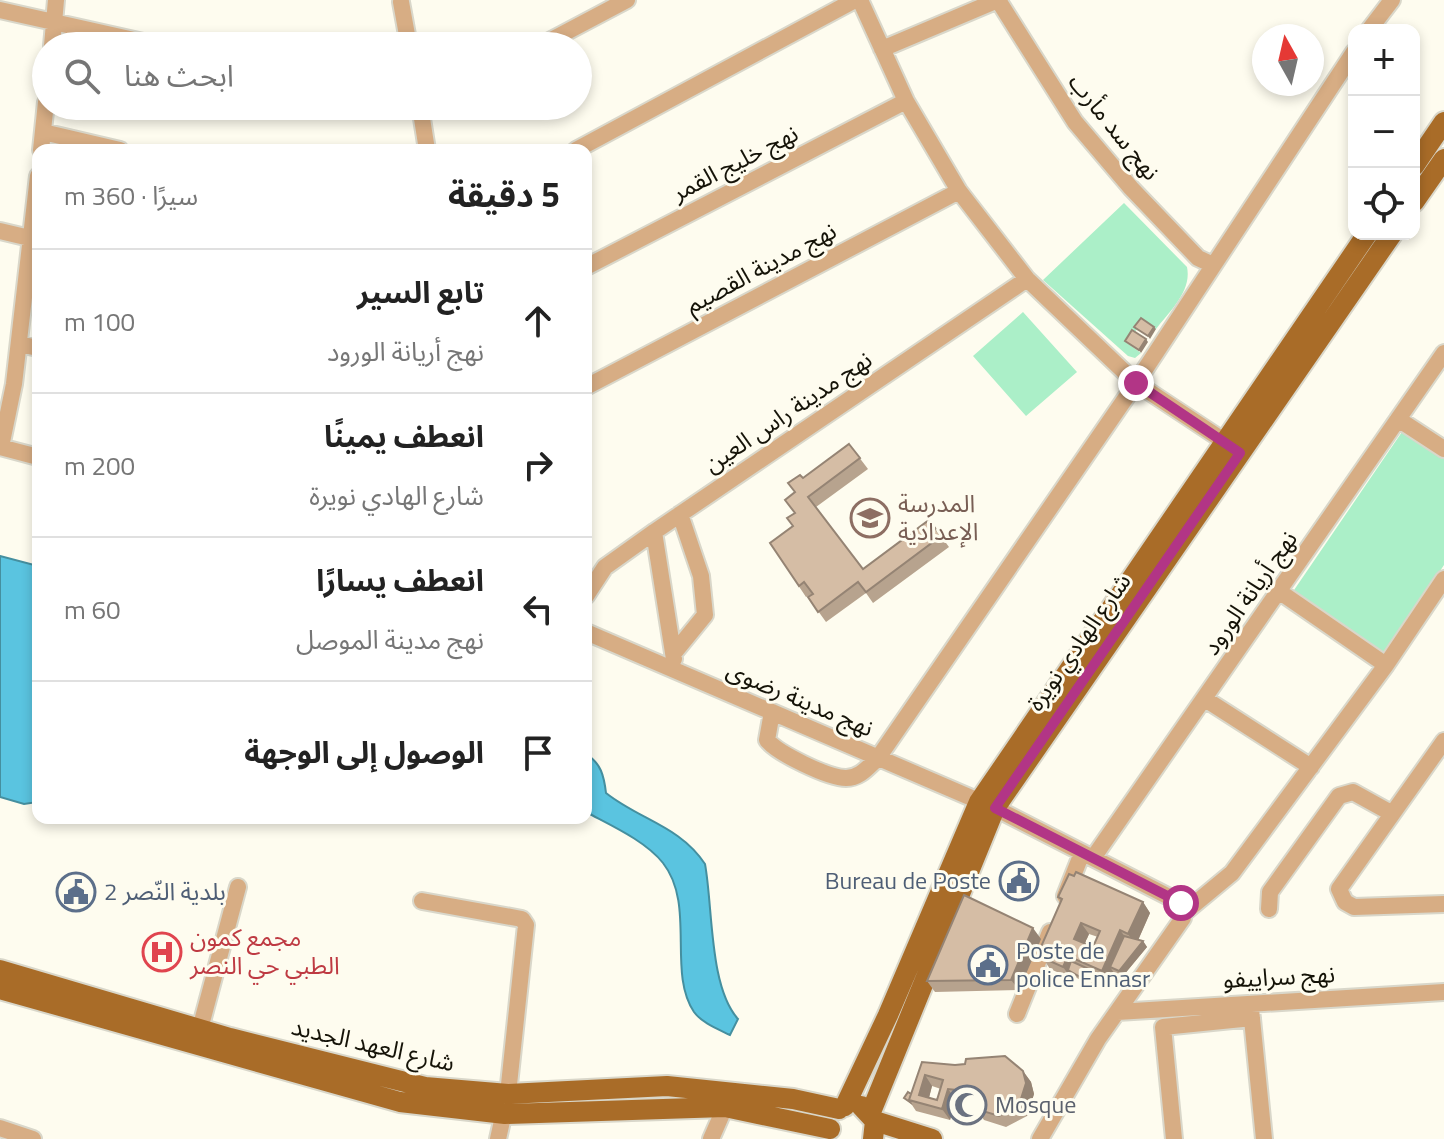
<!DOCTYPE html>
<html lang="ar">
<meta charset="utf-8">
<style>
body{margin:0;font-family:"Titillium Web","Noto Sans Arabic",sans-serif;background:#f2f2f2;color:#222;direction:rtl}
.controls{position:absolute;right:24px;top:24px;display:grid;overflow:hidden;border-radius:16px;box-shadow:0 4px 12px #0003}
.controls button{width:72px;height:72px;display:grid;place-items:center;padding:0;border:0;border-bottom:2px solid #e0e0e0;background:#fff;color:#222;font:40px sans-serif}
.compass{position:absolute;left:1252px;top:24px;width:72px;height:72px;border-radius:50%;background:#fff;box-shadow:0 4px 12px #0003;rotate:352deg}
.stop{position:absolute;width:24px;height:24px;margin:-18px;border:6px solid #b23586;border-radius:50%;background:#fff}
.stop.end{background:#b23586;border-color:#fff;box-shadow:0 2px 8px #0008}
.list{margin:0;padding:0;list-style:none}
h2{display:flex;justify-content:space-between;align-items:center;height:104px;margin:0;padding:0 32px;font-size:34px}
h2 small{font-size:26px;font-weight:400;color:#767676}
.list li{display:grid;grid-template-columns:52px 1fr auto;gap:24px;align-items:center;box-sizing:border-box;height:144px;padding:0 32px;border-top:2px solid #e0e0e0}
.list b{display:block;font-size:30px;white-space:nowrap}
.list p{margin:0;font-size:26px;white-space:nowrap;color:#767676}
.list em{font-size:26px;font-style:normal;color:#767676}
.icon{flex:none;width:44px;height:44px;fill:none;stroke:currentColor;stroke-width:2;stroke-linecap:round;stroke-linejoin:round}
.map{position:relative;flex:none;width:1444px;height:1139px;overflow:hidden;direction:ltr}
.search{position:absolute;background:#fff;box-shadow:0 4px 12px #0003;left:32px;top:32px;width:560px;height:88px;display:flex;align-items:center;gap:20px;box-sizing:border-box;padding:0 28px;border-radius:44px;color:#767676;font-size:30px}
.panel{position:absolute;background:#fff;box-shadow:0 4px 12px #0003;left:32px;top:144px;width:560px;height:680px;border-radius:16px;direction:rtl}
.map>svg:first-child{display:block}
</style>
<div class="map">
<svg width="1444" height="1139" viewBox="0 0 1444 1139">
<rect width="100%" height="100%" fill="#fefcef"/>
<path fill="#abefc8" d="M1124,203L1187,267C1192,291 1170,311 1156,329L1143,321L1127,343L1141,353L1135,358L1128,356L1043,280Z
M1023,312L1077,372L1026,416L973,356Z
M1404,429L1444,456V565L1384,655L1292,593Z"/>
<path fill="#5ac4e0" stroke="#458f9f" stroke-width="2" d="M0,556L38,566V802L24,804L0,797Z
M586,754C601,763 604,776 606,793C640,820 680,826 705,864C713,907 709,987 738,1019L730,1035C718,1029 702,1023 694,1012C667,972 696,905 663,863C646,841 610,825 586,812Z"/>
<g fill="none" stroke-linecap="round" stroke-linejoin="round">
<g stroke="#d9d7ca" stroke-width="20">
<path id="minor" d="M860,0L906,101L959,191L1027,279L1136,383L1233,447
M998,0L1075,122L1131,188L1198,258L1213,265
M401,2L409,46
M0,10L161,46
M1369,30L1392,0
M52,46L56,0
M540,46L627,0
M882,49L998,0
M420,106L427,150
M43,132L120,150
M41,150L46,102
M576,150L855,0
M0,231L38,240
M586,267L906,101
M19,344L38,348
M586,387L959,191
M1398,419L1444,449
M0,447L38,457
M1,447L14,384L38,176
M654,532L674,659
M1280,592L1386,665L1444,579
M586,596L605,567L654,532L1027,279
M586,632L995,808L1181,903L1183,918L1098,1039L1040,1139
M674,653L705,615L701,576L680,514
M1205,699L1311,767
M772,712L767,740C777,753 828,778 846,778C860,778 868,767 878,758L1136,383L1354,52
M1444,741L1339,889L1345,902L1354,907L1444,904
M1093,858L1444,353
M1065,896L1082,853
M422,901L522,919L526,925L508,1094L498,1139
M1269,909L1270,892L1339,796L1353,792L1391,813
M1185,912L1232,873L1386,665
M1251,1009L1264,1139
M1117,1012L1444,992
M1017,1014L1050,932
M200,1029L238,887
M0,1128L33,1139
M711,1139L725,1107
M1174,1139L1163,1027L1252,1018"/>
</g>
<g stroke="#d9d7ca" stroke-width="24">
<path id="major" d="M1414,166L1444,122
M1414,202L1444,159
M0,970L230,1038L425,1087L508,1094L667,1086L793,1099L839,1109
M0,989L400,1102L505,1114L725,1107L830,1129
M845,1106L888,1015L979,802L1367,234
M861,1106L875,1121L873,1139
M871,1112L995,808L1392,234
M875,1121L932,1139"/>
</g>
<use href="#minor" stroke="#d7ad84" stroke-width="16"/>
<use href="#major" stroke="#a96c28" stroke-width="20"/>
</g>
<path fill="#b7a38e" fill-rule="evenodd" d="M849,444L868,469L816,507L863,569L929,520L949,547L873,603L866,593L826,622L808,597L813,594L806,597L770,543L792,526L795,513V492L803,478Z
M1058,897L1143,902L1150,913L1138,940L1143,941L1147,947L1123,976L1114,973L1110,982L1097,976L1092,987L1072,975L1071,978L1050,969L1043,958L1044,955L1040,949L1061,902ZM1089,934L1098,937L1093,947L1085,943Z
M1041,939L1019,990L935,992L927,981Z
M922,1062L1023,1071L1031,1082L1034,1094L1027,1116L1006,1127L984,1120L972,1102L956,1100L950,1120L916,1111L912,1105L904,1098L911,1094ZM932,1086L941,1089L937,1100L929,1097Z"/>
<path fill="#958474" d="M1154,327L1156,329L1150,339L1148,336Z
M1146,339L1148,342L1141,353L1139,350Z
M1143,902L1150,913L1136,945L1128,934Z
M1081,923L1089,934L1082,950L1074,939Z
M1033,928L1041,939L1019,990L1011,980Z
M1120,930L1128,941L1110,967L1114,973L1110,982L1102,971Z
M1143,941L1147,947L1123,976L1119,971Z
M1068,956L1075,966L1068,970L1072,975L1071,978L1063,967Z
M1093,971L1097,977L1092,987L1089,982Z
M1023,1071L1031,1082L1034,1094L1027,1116L1019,1105Z
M925,1075L932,1086L927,1106L919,1095Z
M948,1089L956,1100L950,1120L942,1109Z"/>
<path fill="#d5bda5" stroke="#958474" stroke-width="2" fill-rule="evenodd" d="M1141,318L1154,327L1148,336L1134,327Z
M1132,330L1146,339L1139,350L1125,341Z
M849,444L860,458L808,497L863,569L929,520L941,536L866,592L858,582L818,612L808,597L813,594L804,582L799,586L770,543L793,526L787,518L795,513L785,500L795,492L788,483L800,475L803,478Z
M1076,872L1143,902L1128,934L1120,930L1102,971L1068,956L1063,967L1043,958L1045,952L1040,949L1062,899L1058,897L1069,874L1074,876ZM1081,923L1100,931L1093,947L1074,939Z
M964,895L1033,928L1011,980L927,981Z
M1124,936L1143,941L1119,971L1110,967Z
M1071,961L1093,971L1089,982L1068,970Z
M1005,1056L1023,1071L1026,1083L1019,1105L999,1116L976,1109L966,1091L948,1089L942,1109L909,1100L922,1062L955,1065L965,1064L966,1059ZM925,1075L943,1080L937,1100L919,1095Z
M908,1092L911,1094L909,1100L910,1102L904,1098Z"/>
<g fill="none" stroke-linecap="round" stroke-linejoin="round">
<path stroke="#b23586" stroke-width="10" d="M1136,383L1240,453L995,808L1181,903"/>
</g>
<defs>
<g id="school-ring" transform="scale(2)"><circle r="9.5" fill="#fefcef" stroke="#8d6e63" stroke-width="1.5"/><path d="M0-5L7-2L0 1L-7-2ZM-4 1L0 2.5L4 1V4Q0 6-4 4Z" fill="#8d6e63"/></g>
<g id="civic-ring" transform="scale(2)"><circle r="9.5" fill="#fefcef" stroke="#5c6f8a" stroke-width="1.5"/><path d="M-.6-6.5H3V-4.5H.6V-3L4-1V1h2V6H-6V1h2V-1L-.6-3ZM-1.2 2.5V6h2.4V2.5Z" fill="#5c6f8a"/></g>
<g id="hospital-ring" transform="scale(2)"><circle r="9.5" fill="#fefcef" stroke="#e0444e" stroke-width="1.5"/><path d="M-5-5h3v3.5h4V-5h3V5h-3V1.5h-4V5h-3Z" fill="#e0444e"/></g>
<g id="mosque-ring" transform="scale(2)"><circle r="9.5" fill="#fefcef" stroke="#6b7280" stroke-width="1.5"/><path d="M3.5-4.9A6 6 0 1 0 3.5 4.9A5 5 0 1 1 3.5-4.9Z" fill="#6b7280"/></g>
</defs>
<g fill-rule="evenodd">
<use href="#school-ring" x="870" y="518"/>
<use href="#civic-ring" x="1019" y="881"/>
<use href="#civic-ring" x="76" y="892"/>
<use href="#hospital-ring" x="162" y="952"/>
<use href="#civic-ring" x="988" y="965"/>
<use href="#mosque-ring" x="967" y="1105"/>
</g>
<g text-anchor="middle" stroke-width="6" stroke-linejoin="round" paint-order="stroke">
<g font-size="24" fill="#151308" stroke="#fefcef">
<text transform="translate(1114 127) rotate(51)" y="8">نهج سد مأرب</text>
<text transform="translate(735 163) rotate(-27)" y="8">نهج خليج القمر</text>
<text transform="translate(761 268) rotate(-28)" y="8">نهج مدينة القصيم</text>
<text transform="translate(788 412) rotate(-34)" y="8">نهج مدينة راس العين</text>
<text transform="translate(1250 593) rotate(-55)" y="8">نهج أريانة الورود</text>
<text transform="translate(1079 642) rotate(-55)" y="8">شارع الهادي نويرة</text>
<text transform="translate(800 699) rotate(23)" y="8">نهج مدينة رضوى</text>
<text transform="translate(1279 977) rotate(-3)" y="8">نهج سراييفو</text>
<text transform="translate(373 1045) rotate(13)" y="8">شارع العهد الجديد</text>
</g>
<g font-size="24" fill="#785e54" stroke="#fefcef" text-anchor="start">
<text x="898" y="512">المدرسة<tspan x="898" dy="28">الإعدادية</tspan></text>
</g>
<g font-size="24" fill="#4e5e75" stroke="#fefcef" text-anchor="start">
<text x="991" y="889" text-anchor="end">Bureau de Poste</text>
<text x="104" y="900">بلدية النّصر 2</text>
<text x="1016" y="959">Poste de<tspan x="1016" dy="28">police Ennasr</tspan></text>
</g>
<g font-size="24" fill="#be3a42" stroke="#fefcef" text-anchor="start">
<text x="190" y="946">مجمع كمون<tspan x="190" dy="28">الطبي حي النصر</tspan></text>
</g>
<g font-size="24" fill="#5b616d" stroke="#fefcef" text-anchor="start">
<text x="995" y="1113">Mosque</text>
</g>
</g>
</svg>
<div class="controls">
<button>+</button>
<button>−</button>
<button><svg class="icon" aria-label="locate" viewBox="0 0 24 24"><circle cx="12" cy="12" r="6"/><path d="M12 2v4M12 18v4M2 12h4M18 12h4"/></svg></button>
</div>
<svg class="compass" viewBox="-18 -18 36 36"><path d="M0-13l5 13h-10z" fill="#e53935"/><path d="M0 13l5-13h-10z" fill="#767676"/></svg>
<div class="stop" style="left:1181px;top:903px"></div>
<div class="stop end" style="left:1136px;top:383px"></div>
<div class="search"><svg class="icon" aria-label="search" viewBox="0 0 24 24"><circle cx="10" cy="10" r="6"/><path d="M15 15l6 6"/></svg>ابحث هنا</div>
<section class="panel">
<h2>5 دقيقة<small>سيرًا · 360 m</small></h2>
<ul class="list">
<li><svg class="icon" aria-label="ahead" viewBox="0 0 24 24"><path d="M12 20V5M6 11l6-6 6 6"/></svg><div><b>تابع السير</b><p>نهج أريانة الورود</p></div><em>100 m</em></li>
<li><svg class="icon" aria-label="right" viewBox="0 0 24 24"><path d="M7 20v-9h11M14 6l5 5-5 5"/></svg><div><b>انعطف يمينًا</b><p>شارع الهادي نويرة</p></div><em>200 m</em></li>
<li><svg class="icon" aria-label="left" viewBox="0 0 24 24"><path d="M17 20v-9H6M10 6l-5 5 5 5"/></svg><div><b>انعطف يسارًا</b><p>نهج مدينة الموصل</p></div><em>60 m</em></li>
<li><svg class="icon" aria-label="arrive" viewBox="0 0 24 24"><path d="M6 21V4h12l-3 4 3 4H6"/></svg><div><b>الوصول إلى الوجهة</b></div></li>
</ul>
</section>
</div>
